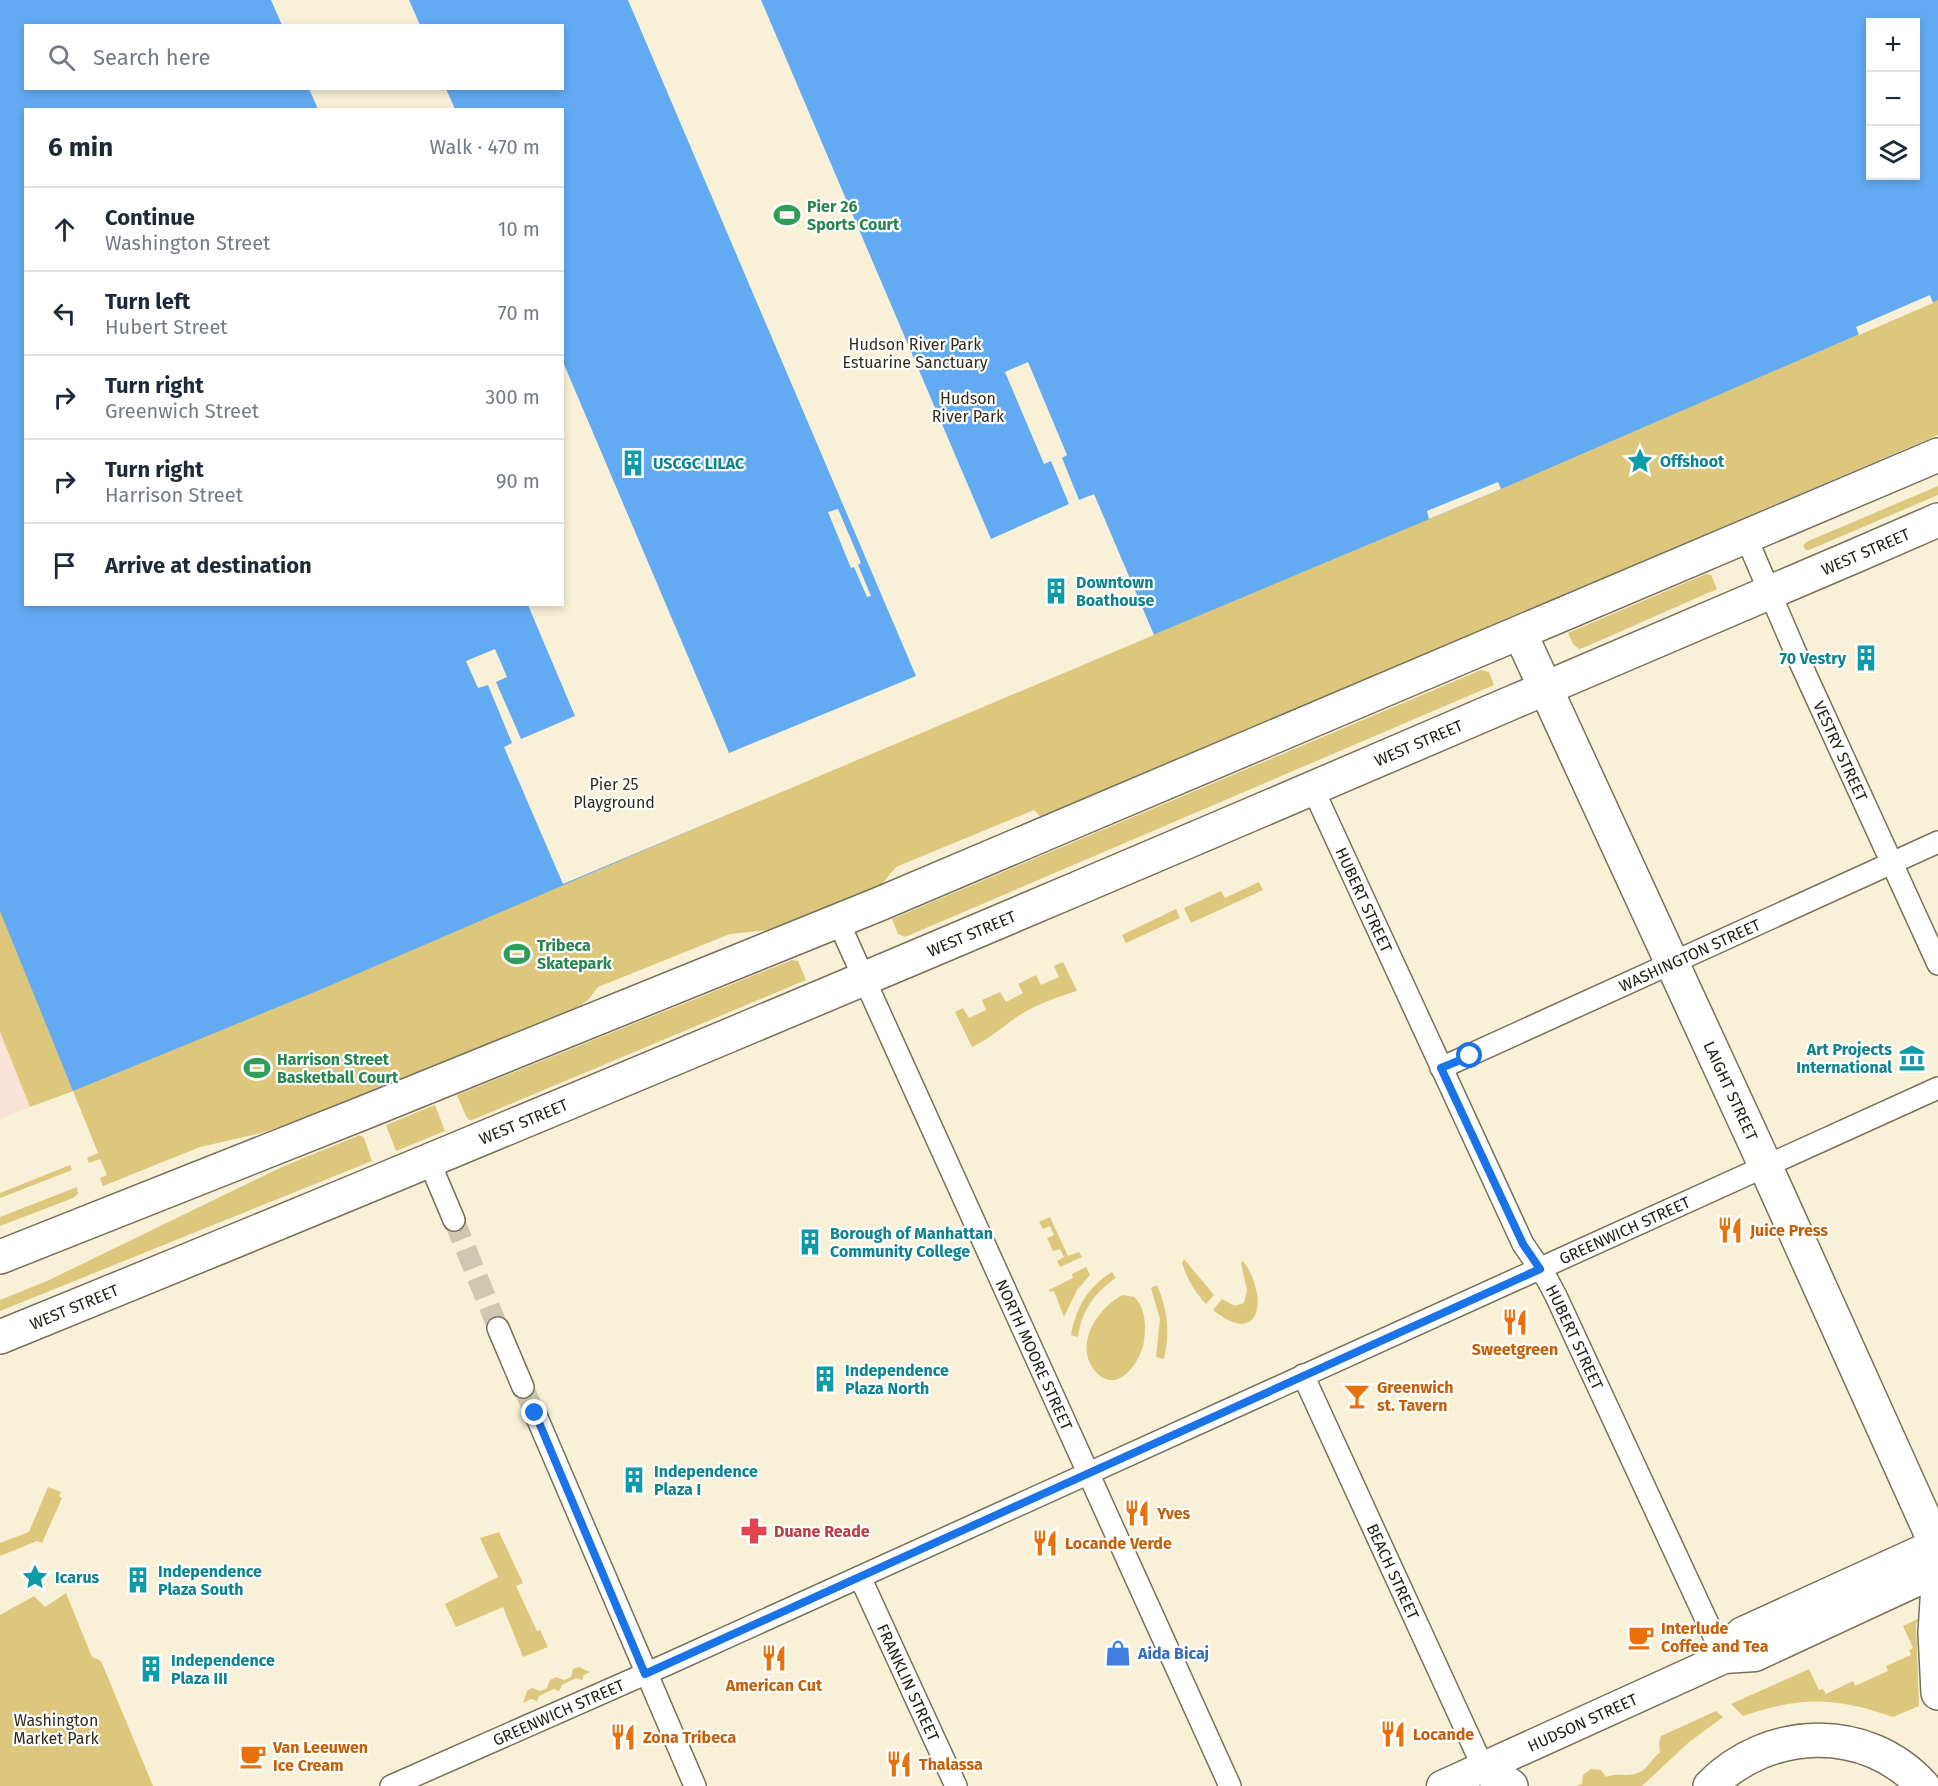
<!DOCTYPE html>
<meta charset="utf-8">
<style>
body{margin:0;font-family:"Fira Sans",sans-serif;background:#f2f2f3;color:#1f2937}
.controls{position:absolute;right:18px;top:18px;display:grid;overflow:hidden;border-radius:0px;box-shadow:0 3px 9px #0003}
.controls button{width:54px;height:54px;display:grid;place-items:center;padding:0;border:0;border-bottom:2px solid #e0e1e3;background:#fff;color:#1f2937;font:30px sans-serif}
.stop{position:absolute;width:18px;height:18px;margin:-14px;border:4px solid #1a73e8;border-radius:50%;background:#fff}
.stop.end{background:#1a73e8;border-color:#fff;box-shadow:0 2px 6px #0008}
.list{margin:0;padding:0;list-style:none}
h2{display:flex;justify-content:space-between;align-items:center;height:78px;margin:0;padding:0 24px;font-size:26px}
h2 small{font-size:20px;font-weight:400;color:#747a83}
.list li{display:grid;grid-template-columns:39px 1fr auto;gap:18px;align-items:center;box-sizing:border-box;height:84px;padding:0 24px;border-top:2px solid #e0e1e3}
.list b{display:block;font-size:22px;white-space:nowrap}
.list p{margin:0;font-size:20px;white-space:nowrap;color:#747a83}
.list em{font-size:20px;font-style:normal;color:#747a83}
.icon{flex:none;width:33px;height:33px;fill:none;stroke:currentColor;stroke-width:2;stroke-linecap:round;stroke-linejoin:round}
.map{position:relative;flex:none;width:1938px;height:1786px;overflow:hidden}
.search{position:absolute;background:#fff;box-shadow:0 3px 9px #0003;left:24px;top:24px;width:540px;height:66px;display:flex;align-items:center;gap:15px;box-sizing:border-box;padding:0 21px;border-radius:0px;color:#747a83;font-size:22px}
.panel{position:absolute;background:#fff;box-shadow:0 3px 9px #0003;left:24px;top:108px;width:540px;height:498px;border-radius:0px}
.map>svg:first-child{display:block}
</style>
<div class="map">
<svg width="1938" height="1786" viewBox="0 0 1938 1786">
<rect width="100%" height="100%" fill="#f9f1d7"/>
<path fill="#f9e2d6" d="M0,1032L30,1107L0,1119Z"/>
<path fill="#dcc77d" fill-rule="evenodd" d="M116,0H1938V435L1044,816H1040L1034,810L896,867L881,885L770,930L730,934L598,987L588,1000L575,1009L286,1125L261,1133L200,1147L103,1186L100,1178L107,1175L100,1159L89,1163L87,1158L98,1153L73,1091L30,1107L0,1032V54L26,88H562V26ZM1870,22H1916V176H1870ZM26,110H562V604H26Z
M1938,486V495L1809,550H1806L1803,546L1806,542Z
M1706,574L1711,575L1717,589L1583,648L1579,649L1573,644L1568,633Z
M1481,670L1489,672L1494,685L905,937L898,934L892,919Z
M1259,882L1263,890L1191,923L1184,908L1221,891L1225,898Z
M1176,909L1180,918L1126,943L1122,935Z
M792,960L798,961L806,980L472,1120H469L466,1116L457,1095Z
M1063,962L1077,991C1057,997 1037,1004 1020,1015C1003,1026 990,1039 972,1047L955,1012L963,1008L969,1018L986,1010L982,1000L1000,992L1006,1002L1023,993L1018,984L1036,975L1041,985L1059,977L1054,966Z
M435,1105L445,1131L396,1151L386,1125Z
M360,1135L364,1138L372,1161L0,1311V1300L47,1281L284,1166Z
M70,1165L72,1170L0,1198V1193Z
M77,1187L78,1194L73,1198L0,1226V1217Z
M1050,1217L1068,1256L1079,1252L1082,1257L1060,1267L1057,1261L1064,1257L1060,1249L1053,1251L1047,1238L1054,1235L1050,1226L1043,1229L1039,1222Z
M1184,1259L1214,1295L1206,1304C1195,1292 1187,1279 1182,1263Z
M1243,1261C1268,1294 1263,1350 1213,1310L1222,1299L1235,1306L1244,1303L1247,1290L1241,1263Z
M1086,1267L1090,1275L1077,1290L1064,1317L1054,1291L1050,1292L1049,1290L1073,1278L1072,1274Z
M1112,1272L1116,1278C1094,1293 1082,1310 1078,1337L1071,1335C1076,1307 1088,1287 1112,1272Z
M1157,1285C1168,1311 1170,1332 1164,1359L1156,1357L1160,1319L1151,1288Z
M1123,1295L1134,1297C1146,1308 1146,1326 1144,1341C1141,1362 1117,1397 1095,1371C1073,1345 1098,1307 1123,1295Z
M48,1487L61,1492L59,1496L62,1498L42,1543L37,1541L0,1556V1543L29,1532Z
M499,1532L523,1583L516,1586L537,1631L540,1630L548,1647L523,1657L503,1607L456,1627L445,1604L498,1577L480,1538Z
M66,1593L92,1657L101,1661L153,1786H0V1615L34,1596L45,1607Z
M1922,1617L1916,1623L1919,1706L1893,1717C1836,1697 1801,1696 1743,1716L1731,1704L1809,1669L1819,1690L1823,1689L1826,1694L1853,1681L1855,1686L1888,1671L1886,1666L1911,1655L1909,1650L1913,1648L1903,1626Z
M579,1667L590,1672L584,1675L582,1680L576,1678L562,1685L559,1691L554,1689L539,1696L537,1701L531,1699L523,1703L527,1691L532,1688L540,1691L547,1688L550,1680L556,1677L564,1680L571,1677L573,1669Z
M1716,1711L1723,1717L1688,1743L1642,1786H1576L1582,1784L1583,1775L1591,1769L1601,1770L1606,1777C1617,1772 1628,1778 1640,1772C1649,1768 1652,1757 1660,1753L1659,1742L1661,1736Z"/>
<path fill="#62abf3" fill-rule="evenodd" d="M0,0H1938V300L1501,489L833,769L322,989L73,1091L0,911ZM1870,22H1916V176H1870ZM26,26H562V88H26ZM26,110H562V604H26Z"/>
<path fill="#f9f1d7" d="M271,0H409L420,25H282Z
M628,0H761L991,539L1069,504L1051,461L1044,464L1005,372L1028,362L1067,455L1062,458L1079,500L1094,494L1154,635L563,884L504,747L512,743L488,685L478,688L466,661L495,649L507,677L496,682L521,739L575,716L528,605L562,604L563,362L729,753L916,676Z
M309,89H446L455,109H318Z
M1930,295L1933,303L1859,335L1856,327Z
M1498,482L1501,489L1429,519L1427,511Z
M838,509L861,563L858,565L871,596L867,597L854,567L851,568L828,512Z"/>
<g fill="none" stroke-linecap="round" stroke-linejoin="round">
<path stroke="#cec7b1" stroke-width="21" stroke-dasharray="21 10" stroke-linecap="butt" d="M454,1220L498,1328
M523,1387L535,1413"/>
<g stroke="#78715a" stroke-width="24">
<g id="minor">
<path id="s1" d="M1746,537L1794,649L1938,964"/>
<path id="s2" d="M1313,789L1523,1244L1547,1279L1556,1296L1724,1658"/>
<path id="s3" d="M838,921L1230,1786"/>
<path id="s4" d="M1441,1068L1938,842"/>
<path d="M429,1161L454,1220"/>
<path d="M498,1328L523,1387"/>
<path id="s5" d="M1303,1375L1488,1778"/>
<path d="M535,1413L695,1786"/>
<path id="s6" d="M860,1577L956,1786"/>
<path id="s7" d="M391,1786L670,1663L1938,1088"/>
</g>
</g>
<g stroke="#78715a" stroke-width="33">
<g id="secondary">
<path d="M1724,1658L1741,1633L1936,1544"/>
<path id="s8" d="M1442,1786L1724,1658L1755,1656L1938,1571"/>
</g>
</g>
<g stroke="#78715a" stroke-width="36">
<g id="primary">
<path id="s9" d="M1520,633L1755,1143L1938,1549"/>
</g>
</g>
<g stroke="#78715a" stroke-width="36">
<g id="trunk">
<path d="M0,1257L363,1113L877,905L1938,455"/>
<path id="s10" d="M0,1337C506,1131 1009,919 1511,703C1653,642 1796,582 1938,520"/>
</g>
</g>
<g stroke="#78715a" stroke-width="36">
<path id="motorway" d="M1938,1585L1935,1633L1938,1693
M1483,1767L1511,1786
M1710,1786C1768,1727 1866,1723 1923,1786"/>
</g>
<use href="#minor" stroke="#fff" stroke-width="21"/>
<use href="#secondary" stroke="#fff" stroke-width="30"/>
<use href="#primary" stroke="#fff" stroke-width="33"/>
<use href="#trunk" stroke="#fff" stroke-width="33"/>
<use href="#motorway" stroke="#fff" stroke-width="33"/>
</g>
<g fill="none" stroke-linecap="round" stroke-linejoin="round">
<path stroke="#1a73e8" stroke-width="8" d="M535,1413L645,1674L1540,1269L1523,1244L1441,1068L1470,1056"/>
</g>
<defs>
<g id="stadium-bare" transform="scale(2.07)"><path d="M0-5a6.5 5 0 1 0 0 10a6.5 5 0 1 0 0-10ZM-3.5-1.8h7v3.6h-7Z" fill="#2e9e5b" stroke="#fefefe" stroke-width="2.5" paint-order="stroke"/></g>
<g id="sight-bare" transform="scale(2.07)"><path d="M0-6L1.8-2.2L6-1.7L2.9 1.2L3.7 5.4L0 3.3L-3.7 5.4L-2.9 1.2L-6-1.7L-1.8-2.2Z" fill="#0f9aa8" stroke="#fefefe" stroke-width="2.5" paint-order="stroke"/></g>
<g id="building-bare" transform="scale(2.07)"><path d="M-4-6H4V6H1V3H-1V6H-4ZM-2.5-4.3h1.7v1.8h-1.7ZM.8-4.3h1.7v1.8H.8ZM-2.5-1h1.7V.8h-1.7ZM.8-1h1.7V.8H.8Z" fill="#0f9aa8" stroke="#fefefe" stroke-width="2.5" paint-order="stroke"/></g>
<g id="museum-bare" transform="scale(2.07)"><path d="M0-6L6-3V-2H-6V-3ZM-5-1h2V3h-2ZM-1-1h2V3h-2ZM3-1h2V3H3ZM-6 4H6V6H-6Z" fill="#0f9aa8" stroke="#fefefe" stroke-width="2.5" paint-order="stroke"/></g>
<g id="restaurant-bare" transform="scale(2.07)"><path d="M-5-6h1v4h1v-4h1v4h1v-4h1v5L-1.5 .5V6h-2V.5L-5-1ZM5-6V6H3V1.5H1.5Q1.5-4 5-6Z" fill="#e8710a" stroke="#fefefe" stroke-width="2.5" paint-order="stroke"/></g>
<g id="bar-bare" transform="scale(2.07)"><path d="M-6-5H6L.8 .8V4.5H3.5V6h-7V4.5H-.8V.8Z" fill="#e8710a" stroke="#fefefe" stroke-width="2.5" paint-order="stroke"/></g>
<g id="pharmacy-bare" transform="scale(2.07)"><path d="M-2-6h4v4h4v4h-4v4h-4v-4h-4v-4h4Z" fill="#e0444e" stroke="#fefefe" stroke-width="2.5" paint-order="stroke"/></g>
<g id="cafe-bare" transform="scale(2.07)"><path d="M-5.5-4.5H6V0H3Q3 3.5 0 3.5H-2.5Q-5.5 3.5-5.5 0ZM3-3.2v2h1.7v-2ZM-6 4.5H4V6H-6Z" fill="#e8710a" stroke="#fefefe" stroke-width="2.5" paint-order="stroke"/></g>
<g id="shop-bare" transform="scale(2.07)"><path d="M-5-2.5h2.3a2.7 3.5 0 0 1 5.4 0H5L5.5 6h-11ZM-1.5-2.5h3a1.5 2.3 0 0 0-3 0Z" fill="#3f7fe0" stroke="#fefefe" stroke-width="2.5" paint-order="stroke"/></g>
</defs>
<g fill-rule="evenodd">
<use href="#stadium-bare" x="787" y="215"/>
<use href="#sight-bare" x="1640" y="461"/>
<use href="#building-bare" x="633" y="463"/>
<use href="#building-bare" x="1056" y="591"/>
<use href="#building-bare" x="1866" y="658"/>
<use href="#stadium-bare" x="517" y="954"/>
<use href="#museum-bare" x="1912" y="1058"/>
<use href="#stadium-bare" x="257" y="1068"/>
<use href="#restaurant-bare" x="1730" y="1230"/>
<use href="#building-bare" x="810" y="1242"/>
<use href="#restaurant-bare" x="1515" y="1322"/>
<use href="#building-bare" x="825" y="1379"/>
<use href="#bar-bare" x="1357" y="1396"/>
<use href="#building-bare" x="634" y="1480"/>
<use href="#restaurant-bare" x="1137" y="1513"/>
<use href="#pharmacy-bare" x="754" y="1531"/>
<use href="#restaurant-bare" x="1045" y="1543"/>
<use href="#sight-bare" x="35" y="1577"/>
<use href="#building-bare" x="138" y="1580"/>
<use href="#cafe-bare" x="1641" y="1637"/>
<use href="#shop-bare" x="1118" y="1653"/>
<use href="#restaurant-bare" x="774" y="1658"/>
<use href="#building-bare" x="151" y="1669"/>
<use href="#restaurant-bare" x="1393" y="1734"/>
<use href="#restaurant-bare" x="623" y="1737"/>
<use href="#cafe-bare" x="253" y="1756"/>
<use href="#restaurant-bare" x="899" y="1764"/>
</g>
<g text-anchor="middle" stroke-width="4.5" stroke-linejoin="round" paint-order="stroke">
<g font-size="16" font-weight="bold" fill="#27864d" stroke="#fefefe" text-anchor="start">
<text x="807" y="212">Pier 26<tspan x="807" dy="18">Sports Court</tspan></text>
<text x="537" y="951">Tribeca<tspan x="537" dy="18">Skatepark</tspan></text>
<text x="277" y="1065">Harrison Street<tspan x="277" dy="18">Basketball Court</tspan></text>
</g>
<g font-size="16" fill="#312b19" stroke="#fefefe">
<text x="915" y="350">Hudson River Park<tspan x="915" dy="18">Estuarine Sanctuary</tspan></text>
<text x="968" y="404">Hudson<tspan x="968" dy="18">River Park</tspan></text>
<text x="614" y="790">Pier 25<tspan x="614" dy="18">Playground</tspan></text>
<text x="56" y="1726">Washington<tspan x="56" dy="18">Market Park</tspan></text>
</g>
<g font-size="16" font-weight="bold" fill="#0d838f" stroke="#fefefe" text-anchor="start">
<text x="1660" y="467">Offshoot</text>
<text x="653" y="469">USCGC LILAC</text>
<text x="1076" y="588">Downtown<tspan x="1076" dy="18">Boathouse</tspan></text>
<text x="1846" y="664" text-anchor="end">70 Vestry</text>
<text x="1892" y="1055" text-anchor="end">Art Projects<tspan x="1892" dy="18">International</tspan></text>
<text x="830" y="1239">Borough of Manhattan<tspan x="830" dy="18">Community College</tspan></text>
<text x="845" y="1376">Independence<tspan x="845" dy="18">Plaza North</tspan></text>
<text x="654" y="1477">Independence<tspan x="654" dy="18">Plaza I</tspan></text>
<text x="158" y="1577">Independence<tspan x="158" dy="18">Plaza South</tspan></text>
<text x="55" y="1583">Icarus</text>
<text x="171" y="1666">Independence<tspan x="171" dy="18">Plaza III</tspan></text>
</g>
<g font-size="16" fill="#242118" stroke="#fefefe">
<text dy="6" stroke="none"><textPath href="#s10" startOffset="2024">WEST STREET</textPath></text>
<text dy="6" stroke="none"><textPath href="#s10" startOffset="1538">WEST STREET</textPath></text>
<text dy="6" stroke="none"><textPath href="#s1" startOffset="234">VESTRY STREET</textPath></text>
<text dy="6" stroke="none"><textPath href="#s2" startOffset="122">HUBERT STREET</textPath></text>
<text dy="6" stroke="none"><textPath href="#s10" startOffset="1052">WEST STREET</textPath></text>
<text dy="6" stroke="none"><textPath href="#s4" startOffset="273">WASHINGTON STREET</textPath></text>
<text dy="6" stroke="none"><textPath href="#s9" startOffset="504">LAIGHT STREET</textPath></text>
<text dy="6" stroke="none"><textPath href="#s10" startOffset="566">WEST STREET</textPath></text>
<text dy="6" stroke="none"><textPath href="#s7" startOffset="1353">GREENWICH STREET</textPath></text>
<text dy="6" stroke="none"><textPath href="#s10" startOffset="80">WEST STREET</textPath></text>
<text dy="6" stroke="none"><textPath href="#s2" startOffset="608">HUBERT STREET</textPath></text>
<text dy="6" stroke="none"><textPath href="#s3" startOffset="476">NORTH MOORE STREET</textPath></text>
<text dy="6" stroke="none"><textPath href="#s5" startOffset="216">BEACH STREET</textPath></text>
<text dy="6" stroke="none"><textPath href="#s6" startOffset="116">FRANKLIN STREET</textPath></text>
<text dy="6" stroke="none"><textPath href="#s7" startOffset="183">GREENWICH STREET</textPath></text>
<text dy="6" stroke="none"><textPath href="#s8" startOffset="154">HUDSON STREET</textPath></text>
</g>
<g font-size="16" font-weight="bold" fill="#c56008" stroke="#fefefe" text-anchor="start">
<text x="1750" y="1236">Juice Press</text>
<text x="1515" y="1355" text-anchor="middle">Sweetgreen</text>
<text x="1377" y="1393">Greenwich<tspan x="1377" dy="18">st. Tavern</tspan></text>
<text x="1157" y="1519">Yves</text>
<text x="1065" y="1549">Locande Verde</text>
<text x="1661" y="1634">Interlude<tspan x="1661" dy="18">Coffee and Tea</tspan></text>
<text x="774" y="1691" text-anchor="middle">American Cut</text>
<text x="1413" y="1740">Locande</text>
<text x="643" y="1743">Zona Tribeca</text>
<text x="273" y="1753">Van Leeuwen<tspan x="273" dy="18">Ice Cream</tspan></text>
<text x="919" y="1770">Thalassa</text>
</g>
<g font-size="16" font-weight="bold" fill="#be3a42" stroke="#fefefe" text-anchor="start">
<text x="774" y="1537">Duane Reade</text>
</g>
<g font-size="16" font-weight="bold" fill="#366cbe" stroke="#fefefe" text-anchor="start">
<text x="1138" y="1659">Aida Bicaj</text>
</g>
</g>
</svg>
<div class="controls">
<button>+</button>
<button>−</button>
<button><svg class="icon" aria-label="layers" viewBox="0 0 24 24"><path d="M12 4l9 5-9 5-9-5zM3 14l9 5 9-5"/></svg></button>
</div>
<div class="stop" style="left:1470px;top:1056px"></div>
<div class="stop end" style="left:535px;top:1413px"></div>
<div class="search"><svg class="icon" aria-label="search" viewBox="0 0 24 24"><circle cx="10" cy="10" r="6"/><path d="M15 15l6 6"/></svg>Search here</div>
<section class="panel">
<h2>6 min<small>Walk · 470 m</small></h2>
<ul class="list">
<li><svg class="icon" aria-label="ahead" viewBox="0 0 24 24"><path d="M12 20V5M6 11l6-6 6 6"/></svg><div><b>Continue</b><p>Washington Street</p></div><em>10 m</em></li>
<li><svg class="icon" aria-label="left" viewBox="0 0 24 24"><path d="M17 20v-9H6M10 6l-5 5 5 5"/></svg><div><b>Turn left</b><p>Hubert Street</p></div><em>70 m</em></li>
<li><svg class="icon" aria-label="right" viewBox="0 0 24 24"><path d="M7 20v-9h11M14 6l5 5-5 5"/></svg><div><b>Turn right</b><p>Greenwich Street</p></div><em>300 m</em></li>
<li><svg class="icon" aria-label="right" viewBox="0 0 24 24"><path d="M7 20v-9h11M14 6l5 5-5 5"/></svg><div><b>Turn right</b><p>Harrison Street</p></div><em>90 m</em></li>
<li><svg class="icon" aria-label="arrive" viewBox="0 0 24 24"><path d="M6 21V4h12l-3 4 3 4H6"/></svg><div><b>Arrive at destination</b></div></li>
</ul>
</section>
</div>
